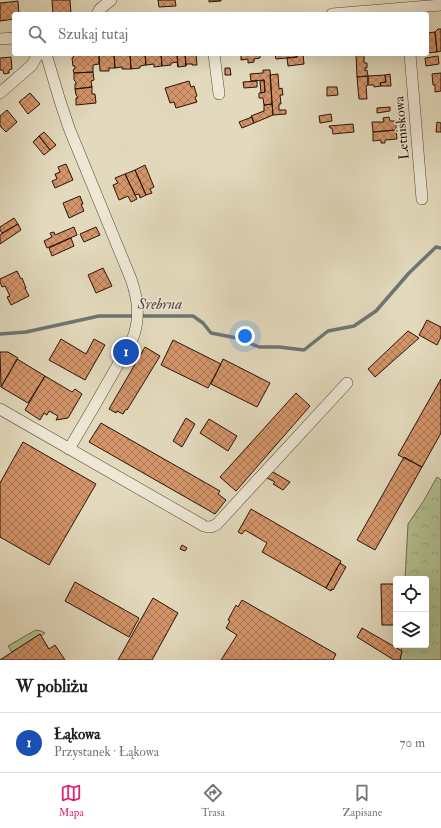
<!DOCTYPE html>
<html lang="pl">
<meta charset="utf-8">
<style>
body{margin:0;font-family:"IM FELL Double Pica",serif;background:#f2f2f2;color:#202124}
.controls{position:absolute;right:12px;bottom:12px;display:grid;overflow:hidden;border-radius:4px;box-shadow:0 4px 16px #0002}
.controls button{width:36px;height:36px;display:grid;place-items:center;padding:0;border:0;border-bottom:1px solid #e0e0e0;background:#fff;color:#202124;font:20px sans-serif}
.you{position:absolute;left:245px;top:336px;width:14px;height:14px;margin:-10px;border:3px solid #fff;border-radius:50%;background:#1a73e8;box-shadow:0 0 0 6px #1a73e833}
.badge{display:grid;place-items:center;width:26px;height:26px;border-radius:50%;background:#db2777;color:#fff;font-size:13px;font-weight:700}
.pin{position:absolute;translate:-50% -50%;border:2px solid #fff;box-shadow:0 1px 4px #0006}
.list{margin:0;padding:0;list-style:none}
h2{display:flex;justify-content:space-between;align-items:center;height:52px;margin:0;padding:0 16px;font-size:17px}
h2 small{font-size:13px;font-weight:400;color:#757577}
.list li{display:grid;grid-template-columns:26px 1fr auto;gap:12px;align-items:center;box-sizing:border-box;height:60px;padding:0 16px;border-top:1px solid #e0e0e0}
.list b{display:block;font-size:15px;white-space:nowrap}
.list p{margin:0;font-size:13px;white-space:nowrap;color:#757577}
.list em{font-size:13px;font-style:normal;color:#757577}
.icon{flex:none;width:22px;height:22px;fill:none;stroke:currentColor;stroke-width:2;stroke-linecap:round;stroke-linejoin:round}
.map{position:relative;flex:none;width:441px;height:660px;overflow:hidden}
.search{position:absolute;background:#fff;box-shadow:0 4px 16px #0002;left:12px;right:12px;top:12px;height:44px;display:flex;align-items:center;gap:10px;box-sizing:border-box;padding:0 14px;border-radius:4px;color:#757577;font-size:15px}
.sheet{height:112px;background:#fff}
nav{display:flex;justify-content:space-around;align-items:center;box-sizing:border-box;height:56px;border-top:1px solid #e0e0e0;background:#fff;font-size:11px;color:#757577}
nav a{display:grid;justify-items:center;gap:2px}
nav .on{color:#db2777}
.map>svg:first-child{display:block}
</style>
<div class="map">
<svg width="441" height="660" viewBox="0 0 441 660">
<defs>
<pattern id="forest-crowns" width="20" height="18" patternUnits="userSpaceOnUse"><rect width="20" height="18" fill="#b3c092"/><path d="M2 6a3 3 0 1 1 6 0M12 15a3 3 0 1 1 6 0" fill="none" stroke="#9aa47c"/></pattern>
<pattern id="building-cross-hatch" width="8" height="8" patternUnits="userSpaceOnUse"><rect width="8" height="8" fill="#d4956a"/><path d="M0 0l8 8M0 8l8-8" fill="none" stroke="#ac7855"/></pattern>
</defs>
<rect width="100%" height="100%" fill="#e3dabd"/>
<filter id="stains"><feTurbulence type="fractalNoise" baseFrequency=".005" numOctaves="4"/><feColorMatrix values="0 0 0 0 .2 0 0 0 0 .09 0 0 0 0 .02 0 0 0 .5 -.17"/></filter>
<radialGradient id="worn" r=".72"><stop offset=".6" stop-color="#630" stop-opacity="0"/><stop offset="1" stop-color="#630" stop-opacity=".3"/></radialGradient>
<path fill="#b3c092" stroke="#6e694c" d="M36,630L41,631L45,633L41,636L39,635L12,652L8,646L32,632Z"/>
<path fill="url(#forest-crowns)" stroke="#6e694c" d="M437,477L441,480V660H400L402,645H426V579H405L408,524L423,502Z"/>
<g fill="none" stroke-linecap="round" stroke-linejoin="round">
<path stroke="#6e7574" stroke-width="3.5" d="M0,334L26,332L99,316H193L203,323L211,333L237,338L259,347H279L304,350L328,331L354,326L376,311L409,273L436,247L441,248"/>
</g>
<path fill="url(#building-cross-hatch)" stroke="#291207" d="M52,0H70L71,14H53Z
M158,0H175L176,6L159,7Z
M209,0H221V1L209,2Z
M18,1L19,14H14V19L0,21V3Z
M438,29H441V51L437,52L435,32Z
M435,32L437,52L427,53V33Z
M76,54H83L84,55L87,54H99V64L93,65V72L74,73L73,70L75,68V66H73L72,58Z
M99,54H114L115,68H109V71H100Z
M114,54H130L131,69H122V67L115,68Z
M130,54H145L146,65L140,66V68L131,69Z
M145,54H161L162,66L154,67V64L146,65Z
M161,54H177L178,67L177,62L171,63V65L162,66Z
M177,54H185L186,66L178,67Z
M185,54H196L197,65H192V64H186V66Z
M241,54H260V58L254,59V62L248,63V59L241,60Z
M275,54H297V57L276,59Z
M297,54H303L304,64L288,66L287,58L297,57Z
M356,54H364V63H367V68H365V71L367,70L368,76L357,77Z
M438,56L439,64L426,66L425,58Z
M11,57L12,69L9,70V73L4,74L3,70H0V58Z
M225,68H230L231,75H225Z
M263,70H270L272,104L264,105L263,98H259V93L265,92L264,80L251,81L250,74L263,73Z
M93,72L94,80L91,81L92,87L75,89V84H76V82L74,80V73Z
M441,73V91L435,92V85H433L432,74Z
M278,74L279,89L282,88L283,95H280L281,104H279V110H286V114L273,115L270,75Z
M390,74L391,86H381L380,83L386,82L385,75Z
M385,75L386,82L380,83L381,86L374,87V85H368V76Z
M368,76V85L366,86L367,99H359L357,77Z
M264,80L265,92L261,93L260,81Z
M189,81L191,87L194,86L197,96L195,97L197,102L176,108L174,102L170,103L165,88Z
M257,81V87L244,88L243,82Z
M92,87V94H95L96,103L76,105V98H78L77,96L76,95L75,89Z
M327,87H337L338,95L327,96Z
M30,93L40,104L28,114L19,102Z
M272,104L273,115L254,123L251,116L264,111V105Z
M390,107V111L377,113V108Z
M7,110L17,122L6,132L0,126V116Z
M331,114L332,121L320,123L319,116Z
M252,117L254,123L242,128L239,122Z
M389,117L390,121H396V130L373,132L372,122H384L383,118Z
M437,122L441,123V132H436Z
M353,124L354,132L333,134L332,128H330L329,126Z
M396,130L397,139L385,140V143H381V140L373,141V132Z
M44,132L56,145L50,150L39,136Z
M39,136L50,150L44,155L33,142Z
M66,164L73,180L55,188L52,181L57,179L55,174L60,172L58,167Z
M145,165L154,187L150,189L152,193L146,195L135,170Z
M135,170L146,195L140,198L139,194L135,195L125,174Z
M125,174L137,199L131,202L128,196L119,200L113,185L118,183L115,178Z
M80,196L83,204H81L84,211L69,218L63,203Z
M14,218L18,224L2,233L0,230V227Z
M18,224L21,230L0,244V235Z
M74,227L77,235L47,248L44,241L52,237L50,233L54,232L55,235Z
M96,227L100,235L84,242L80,234Z
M71,238L74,246L52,256L49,248Z
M103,268L112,286L96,293L88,275Z
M17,271L21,279L22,278L26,288H25L29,296L11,305L7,297L10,296L5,286L2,287L0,282V279Z
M427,320L441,327V337L437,345L419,335Z
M408,331L419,338L375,377L368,369Z
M61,339L86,354L94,339L105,345L85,380L49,360Z
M173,340L221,364L208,388L161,365Z
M145,347L160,356L127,410L126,409L123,414L117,411L116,413L109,409Z
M0,352H8L18,358L1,387Z
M17,359L45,376L28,403L1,387Z
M223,359L270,383L257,407L211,384Z
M45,376L72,392L75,389L82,394L68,418L56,420L58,416L49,411L47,415L44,413L40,420L25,410Z
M441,379V433L422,467L398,455Z
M296,393L310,406L236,491L220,477Z
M186,418L195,424L182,447L173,441Z
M209,419L237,436L228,451L200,433Z
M101,423L220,491L218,494L226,500L215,514L89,442Z
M23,442L96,484L49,565L0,537V483Z
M404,457L422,467L375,550L357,540Z
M273,472L290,482L283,490L273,484L275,482L267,478Z
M251,509L341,561L326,588L262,552L267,543L245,530L242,534L238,532Z
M182,545L187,548L185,551L180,549Z
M340,563L346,567L333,590L332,589L331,591L326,588Z
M75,582L139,618L129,637L65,601Z
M381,584H396V625H382Z
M153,598L178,613L152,660H118Z
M242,600L336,654L333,660H221L237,635L226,628L230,621L228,620L236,605L238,607Z
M362,628L402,651L400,660H394L357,637Z
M40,634L49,649L55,645L65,660H0Z"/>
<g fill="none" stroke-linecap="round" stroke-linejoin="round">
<g stroke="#584434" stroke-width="12">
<path id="minor" d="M97,14L100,9L111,0
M332,14L441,5
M0,39L14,38
M46,54L60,101L69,128L131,279C138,299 141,319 132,340L92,410L69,449
M214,54L219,94
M410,54L422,199
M0,93L32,65L38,54
M0,409L204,526C209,528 213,527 217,524L347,383"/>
</g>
<use href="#minor" stroke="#ede7d4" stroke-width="11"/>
</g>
<g text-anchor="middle" stroke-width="3" stroke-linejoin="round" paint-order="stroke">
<g font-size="14" fill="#291207" stroke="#ede7d4">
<text transform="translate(401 128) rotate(-95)" y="5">Letniskowa</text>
</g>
<g font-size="15" font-style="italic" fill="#514c47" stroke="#ede7d4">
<text x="160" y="309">Srebrna</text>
</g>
</g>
<rect width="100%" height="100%" filter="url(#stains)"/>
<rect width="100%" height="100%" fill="url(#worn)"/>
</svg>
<div class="controls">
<button><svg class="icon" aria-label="locate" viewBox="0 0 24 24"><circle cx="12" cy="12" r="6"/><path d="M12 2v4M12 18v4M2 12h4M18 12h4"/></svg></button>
<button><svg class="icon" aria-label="layers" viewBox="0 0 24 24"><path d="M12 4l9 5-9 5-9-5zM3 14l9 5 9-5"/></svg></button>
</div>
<div class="you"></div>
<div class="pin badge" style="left:126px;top:352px;background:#1a4fb4">1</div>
<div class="search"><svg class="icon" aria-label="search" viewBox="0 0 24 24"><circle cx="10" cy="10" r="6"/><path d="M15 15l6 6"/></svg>Szukaj tutaj</div>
</div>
<section class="sheet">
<h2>W pobliżu<small></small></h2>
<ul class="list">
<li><span class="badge" style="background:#1a4fb4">1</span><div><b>Łąkowa</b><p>Przystanek · Łąkowa</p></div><em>70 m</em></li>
</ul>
</section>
<nav>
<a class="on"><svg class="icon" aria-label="map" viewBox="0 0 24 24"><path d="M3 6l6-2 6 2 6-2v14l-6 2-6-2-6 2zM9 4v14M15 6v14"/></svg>Mapa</a>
<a><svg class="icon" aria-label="directions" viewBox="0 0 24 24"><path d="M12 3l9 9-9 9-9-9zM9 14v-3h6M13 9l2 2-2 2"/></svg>Trasa</a>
<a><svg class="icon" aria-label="saved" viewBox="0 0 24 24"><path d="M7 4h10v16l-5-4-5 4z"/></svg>Zapisane</a>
</nav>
